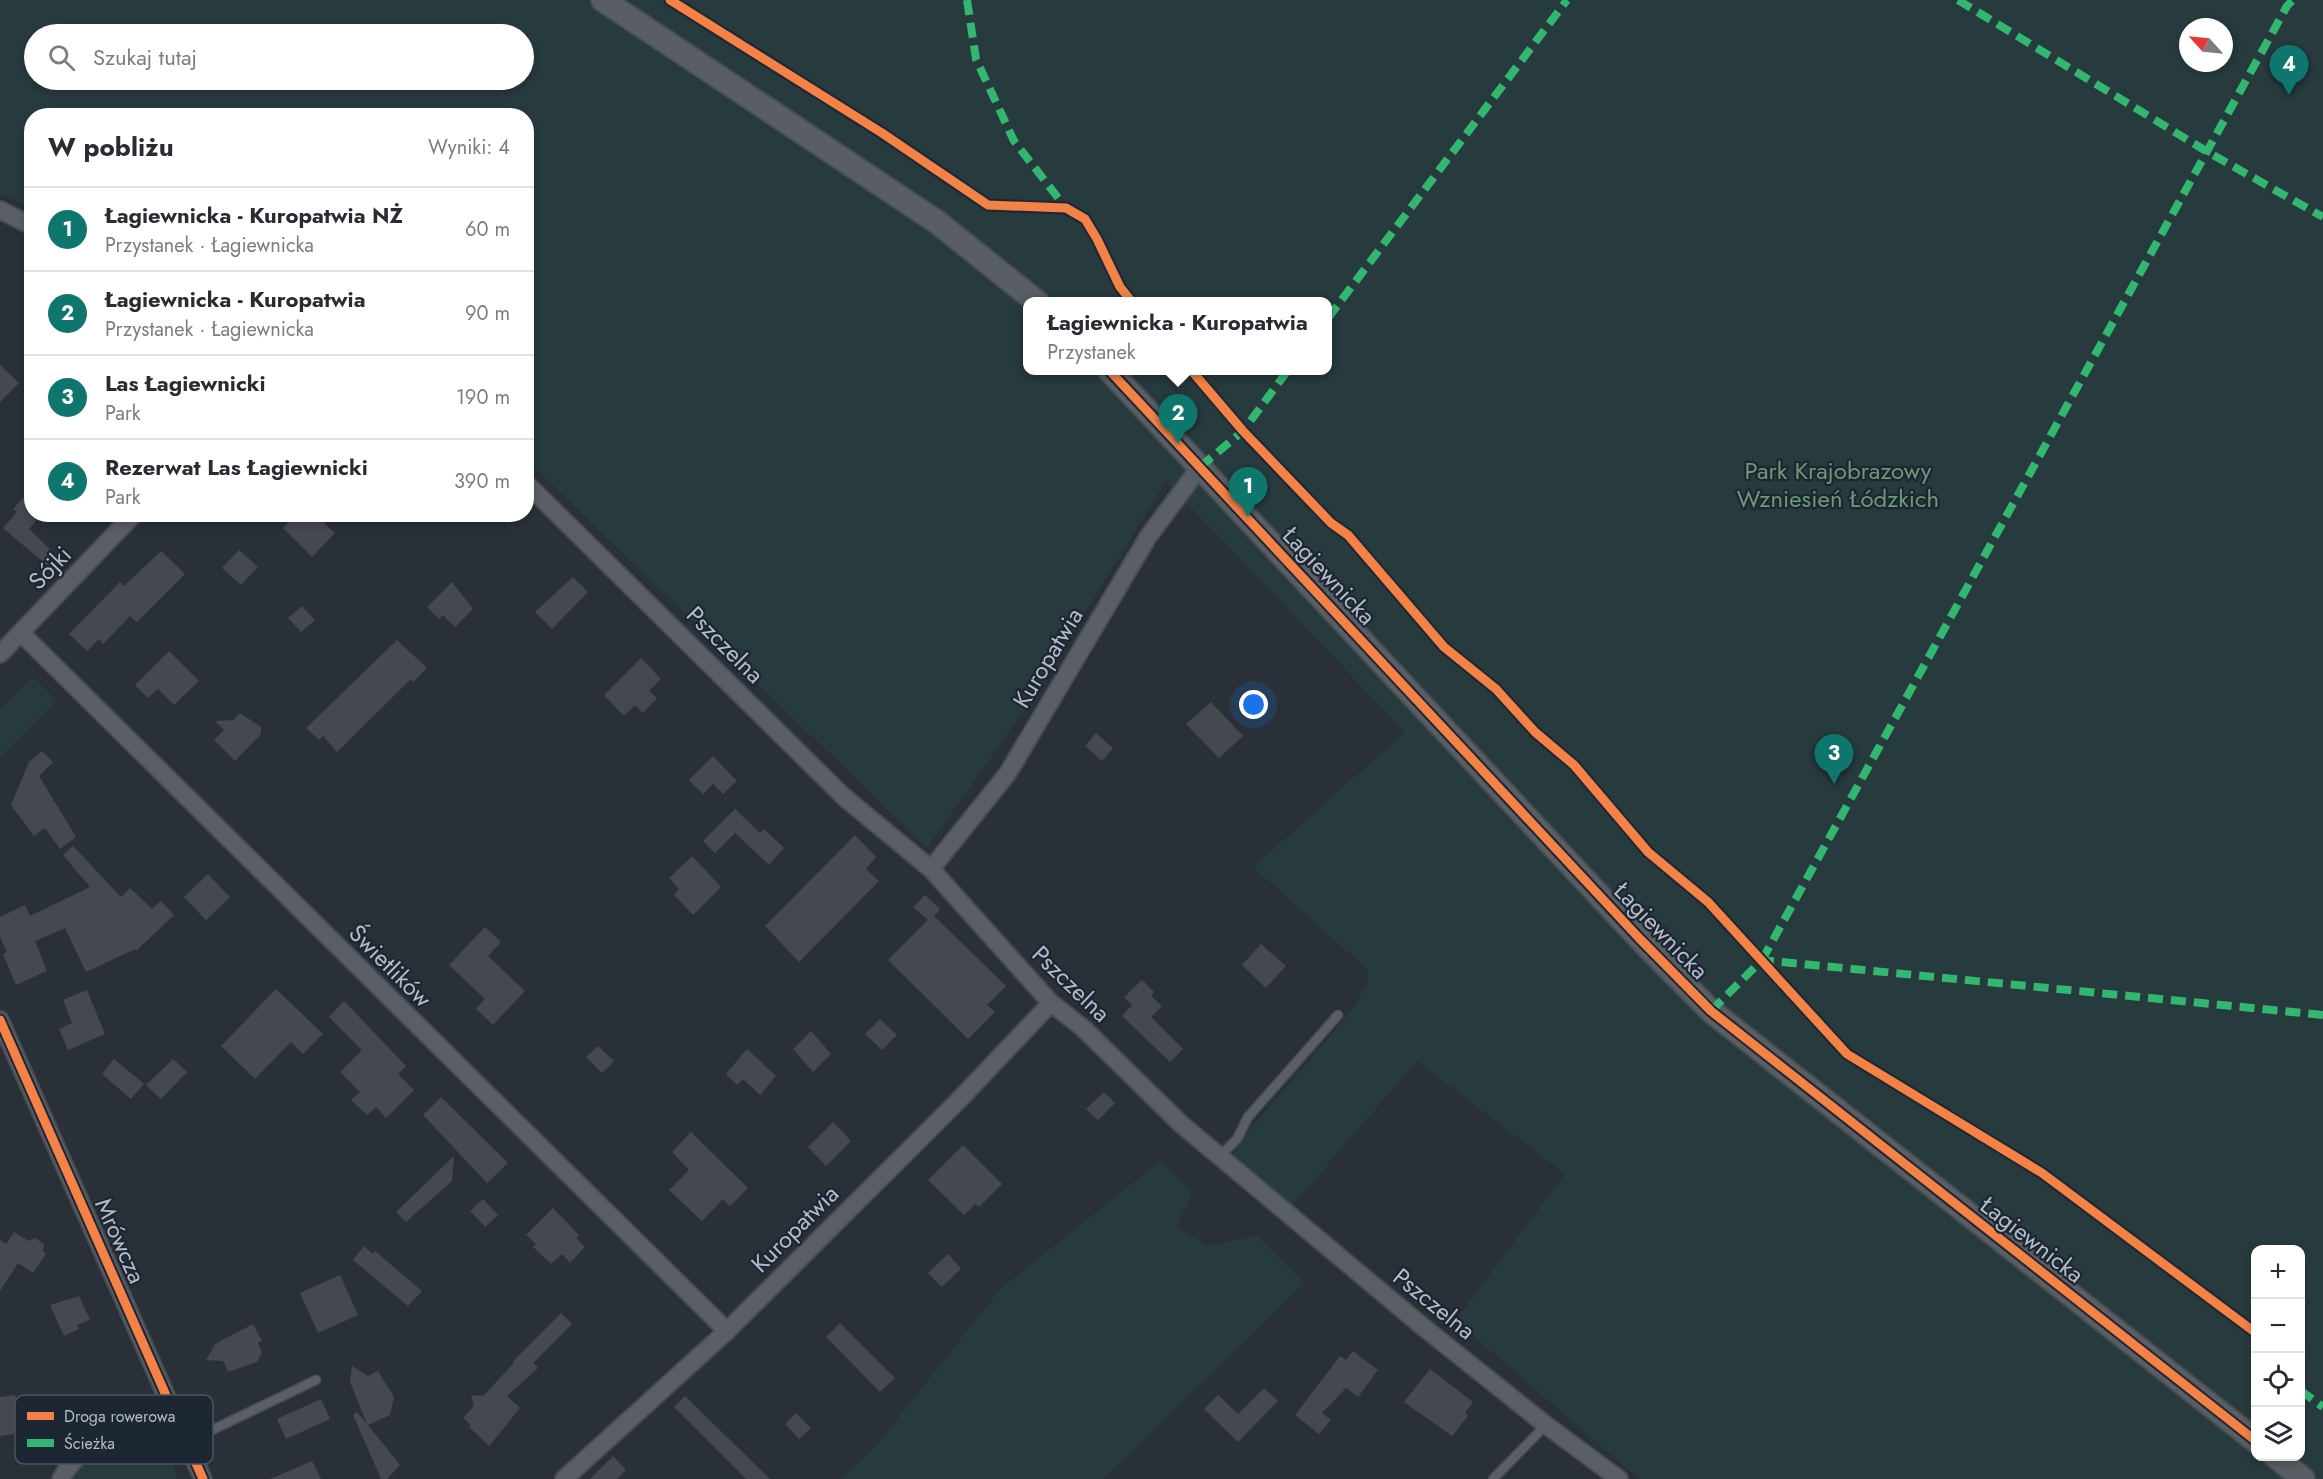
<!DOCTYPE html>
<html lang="pl">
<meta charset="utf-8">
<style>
body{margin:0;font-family:Jost,sans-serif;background:#f7f7f7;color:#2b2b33}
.controls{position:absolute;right:18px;bottom:18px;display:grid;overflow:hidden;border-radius:12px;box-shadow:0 3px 9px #0003}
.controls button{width:54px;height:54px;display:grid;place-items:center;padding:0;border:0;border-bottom:2px solid #e1e1e2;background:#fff;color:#2b2b33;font:30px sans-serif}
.compass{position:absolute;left:2179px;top:18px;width:54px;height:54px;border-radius:50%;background:#fff;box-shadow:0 3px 9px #0003;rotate:297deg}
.you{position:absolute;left:1254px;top:705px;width:21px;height:21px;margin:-15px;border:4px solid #fff;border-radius:50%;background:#1a73e8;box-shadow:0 0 0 9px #1a73e833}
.badge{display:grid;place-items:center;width:39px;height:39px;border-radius:50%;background:#0f766e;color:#fff;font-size:20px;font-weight:700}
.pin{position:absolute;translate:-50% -50px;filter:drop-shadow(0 2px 3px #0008)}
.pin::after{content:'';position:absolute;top:32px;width:21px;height:18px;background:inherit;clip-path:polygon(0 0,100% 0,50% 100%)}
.popup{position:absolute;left:1023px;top:297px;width:309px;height:78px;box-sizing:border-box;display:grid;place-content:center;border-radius:12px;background:#fff;filter:drop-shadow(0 2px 4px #0005);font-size:20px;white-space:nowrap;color:#7c7c81}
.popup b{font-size:22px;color:#2b2b33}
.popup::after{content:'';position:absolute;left:50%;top:100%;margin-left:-12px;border:12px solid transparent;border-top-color:#fff}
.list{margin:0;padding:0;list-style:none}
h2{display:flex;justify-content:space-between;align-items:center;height:78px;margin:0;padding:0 24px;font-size:26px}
h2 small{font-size:20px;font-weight:400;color:#7c7c81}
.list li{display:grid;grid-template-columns:39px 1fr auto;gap:18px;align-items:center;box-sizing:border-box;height:84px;padding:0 24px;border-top:2px solid #e1e1e2}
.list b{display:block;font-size:22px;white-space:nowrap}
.list p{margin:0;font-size:20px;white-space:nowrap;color:#7c7c81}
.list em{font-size:20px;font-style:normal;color:#7c7c81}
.icon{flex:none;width:33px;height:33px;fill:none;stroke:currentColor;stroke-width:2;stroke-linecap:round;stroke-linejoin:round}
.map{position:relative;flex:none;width:2323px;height:1479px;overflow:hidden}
.search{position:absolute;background:#fff;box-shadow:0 3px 9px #0003;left:24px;top:24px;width:510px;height:66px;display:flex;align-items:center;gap:15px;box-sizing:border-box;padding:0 21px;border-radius:33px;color:#7c7c81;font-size:22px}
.panel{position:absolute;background:#fff;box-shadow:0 3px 9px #0003;left:24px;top:108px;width:510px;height:414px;border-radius:24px}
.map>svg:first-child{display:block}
</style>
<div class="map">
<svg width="2323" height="1479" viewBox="0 0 2323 1479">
<rect width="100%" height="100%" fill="#2a3038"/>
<path fill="#273a3e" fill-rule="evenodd" d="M0,0H2323V1479H1639L1463,1327L1458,1317L1565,1174L1417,1061L1292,1206L1233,1155L1239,1142L1348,1015L1368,984V970L1253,867L1405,732L1166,481L1031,701L927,848L527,460L526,116H32L31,209L0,193ZM2188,27H2224V63H2188ZM34,34H524V80H34ZM1028,302H1328V370H1028ZM2256,1250H2300V1456H2256Z
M33,677L57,701L0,757V710Z
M1160,1161L1193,1192L1176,1227L1209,1246L1257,1236L1305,1283L1103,1479H842L876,1446L1001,1288Z
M131,1436L162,1443L178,1479H72C83,1457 110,1446 131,1436Z"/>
<path fill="#444950" d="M0,365L19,383L0,402Z
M32,488V514H42L29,529L57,556L48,566L3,528L17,512L13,509Z
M296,514H315L335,533L312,557L283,528Z
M239,550L258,567L241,585L222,568Z
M161,551L185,574L137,622L130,616L103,644L99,639L87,651L69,634L120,582L124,586Z
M573,577L588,592L552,629L535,612Z
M452,582L473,609L455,627L443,615L439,619L427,607Z
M302,606L315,620L301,632L288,618Z
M397,640L427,668L413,682L411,679L337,752L323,736L319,740L306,728Z
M169,651L199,681L174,705L158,689L148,698L135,685Z
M641,658L661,679L649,691L657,698L643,713L635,705L624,716L604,695Z
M1211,702L1243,736L1219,758L1186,724Z
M240,713L261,727V734L235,761L214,740L224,730L215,721L233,720Z
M1096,733L1113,748L1102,761L1085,746Z
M42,751L53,762L39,776L76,837L60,849L45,828L34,836L11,805L29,762Z
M713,756L737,781L723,794L713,784L703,794L689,780Z
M735,809L760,833L764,829L784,848L769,865L735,833L715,853L703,841Z
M855,835L876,857L866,869L879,881L799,962L765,926Z
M73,846L121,897L130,888L152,909L161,901L174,915L136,951L135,949L86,972L65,928L35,941L47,971L16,985L3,954L7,952L0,937V917L25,905L30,916L90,887L63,855Z
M692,856L721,887L693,915L674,895L679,889L669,878Z
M208,874L230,897L206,920L184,897Z
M925,895L940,909L934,916L1006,986L987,1005L995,1012L968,1039L888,960L928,920L913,907Z
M485,927L501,942L488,956L525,991L493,1025L476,1009L485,999L449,965Z
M1261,944L1286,966L1266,988L1242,965Z
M1142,980L1154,992L1151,996L1162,1006L1151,1017L1183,1049L1170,1062L1122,1016L1132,1005L1124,997Z
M276,989L323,1034L303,1054L291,1042L255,1079L221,1046Z
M87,990L105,1034L68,1050L59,1029L72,1023L63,1000Z
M344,1001L406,1066L398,1074L414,1090L386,1118L376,1107L367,1115L351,1100L360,1092L340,1072L362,1050L329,1017Z
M880,1019L897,1035L882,1050L865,1034Z
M811,1031L831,1054L813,1072L793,1049Z
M598,1046L614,1061L602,1073L586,1057Z
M747,1049L776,1076L760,1095L743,1079L737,1085L726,1074Z
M114,1059L144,1084L131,1099L102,1074Z
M173,1059L187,1072L161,1099L146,1085Z
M1104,1092L1115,1103L1098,1120L1086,1109Z
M441,1097L508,1163L487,1183L423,1115Z
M833,1122L851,1141L826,1166L808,1147Z
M691,1132L748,1188L730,1206L723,1199L702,1221L669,1190L689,1170L672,1152Z
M963,1145L1002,1184L979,1207L975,1204L964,1215L928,1180Z
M454,1156L452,1181L406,1222L396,1212Z
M483,1199L498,1215L485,1227L470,1211Z
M553,1208L579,1235L576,1238L585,1247L570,1263L562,1254L551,1264L533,1247L536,1244L526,1235Z
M14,1232L29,1241L35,1238L44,1244L43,1251L46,1254L33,1273L18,1263L0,1291V1240L6,1244Z
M364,1246L373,1254L375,1251L422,1291L408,1306L353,1260Z
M948,1254L961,1269L942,1287L928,1273Z
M340,1275L358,1315L318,1333L300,1293Z
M79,1296L90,1320L77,1325L79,1329L64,1336L50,1305Z
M561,1313L572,1324L533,1363L538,1368L507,1396L520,1408L489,1446L469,1427L471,1425L463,1418L474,1406L471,1395L483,1396L514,1363L513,1361Z
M840,1323L895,1378L880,1392L826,1337Z
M253,1324L262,1341L258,1343L262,1352L257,1362L228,1372L223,1361L206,1360L215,1344Z
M1353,1351L1378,1370L1358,1397L1346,1388L1322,1413L1331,1420L1319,1434L1295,1415L1340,1356L1346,1360Z
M352,1366L368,1376L378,1371L394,1397L390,1415L368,1425L400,1465L387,1479H381L353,1415L357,1412L367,1424L350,1382Z
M1430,1369L1473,1402L1465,1413L1468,1416L1452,1436L1404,1402Z
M1264,1388L1278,1401L1238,1442L1204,1409L1218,1395L1238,1414Z
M15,1395L21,1433L0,1436V1397Z
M685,1396L770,1479H746L674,1407Z
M321,1399L330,1419L286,1439L277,1419Z
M796,1413L811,1428L799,1439L785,1424Z
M613,1456L626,1470L617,1479H590Z
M312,1461L321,1479H270Z"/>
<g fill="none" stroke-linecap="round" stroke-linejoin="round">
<g stroke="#484c53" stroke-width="11">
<path id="lane" d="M1219,1157L1237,1139L1248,1117L1338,1015
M187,1442L316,1380
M1493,1479L1546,1425"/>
</g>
<g stroke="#484c53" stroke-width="20">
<path id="street" d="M0,210L32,226
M526,483L844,797L931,869L1051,1003L1083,1028L1181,1124L1422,1326L1546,1425L1619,1479
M21,633L727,1331
M0,654L134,514
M931,869L1008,773L1148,537L1200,467
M0,1020L203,1479
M61,1479C81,1440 135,1423 173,1407
M564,1479L727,1331L957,1102L1051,1003"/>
</g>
<g stroke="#484c53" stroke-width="26">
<path id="secondary" d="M603,0L937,222L1037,302
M1109,370L1639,938L1711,1011L2256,1441
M2275,1456L2303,1479"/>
</g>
<use href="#lane" stroke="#5a5e66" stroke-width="8"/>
<use href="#street" stroke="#5a5e66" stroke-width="16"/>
<use href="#secondary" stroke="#595d64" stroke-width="22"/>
<path stroke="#33b770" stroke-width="8" stroke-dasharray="15 8" stroke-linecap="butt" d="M967,0L976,59L1014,141L1066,208
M1958,0L2206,151L2323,217
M1328,318L1567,0
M1200,467L1243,431L1288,370
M1762,960L2287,6L2293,0
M1711,1011L1762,960L2323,1015
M2300,1390L2323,1407"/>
<g stroke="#1d2633" stroke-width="13">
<path id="cycleway" d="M670,0L882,133L988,205L1066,208L1085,219L1097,239L1120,287L1132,302
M1109,370L1639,938L1711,1011L2256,1441
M1191,370L1243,431L1331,523L1348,535L1444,647L1496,689L1535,732L1574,765L1648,852L1708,902L1847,1054L2042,1173L2256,1333
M0,1020L203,1479"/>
</g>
<use href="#cycleway" stroke="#f48246" stroke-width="9"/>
</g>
<g text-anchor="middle" stroke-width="4.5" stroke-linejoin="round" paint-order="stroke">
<g font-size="24" fill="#6b9a76" stroke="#1d2633">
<text x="1838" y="479">Park Krajobrazowy<tspan x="1838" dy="28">Wzniesień Łódzkich</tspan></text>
</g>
<g font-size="24" fill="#b4bcc9" stroke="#1d2633">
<text transform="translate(50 568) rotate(-46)" y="8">Sójki</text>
<text transform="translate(1329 576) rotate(47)" y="8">Łagiewnicka</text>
<text transform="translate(725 645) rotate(45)" y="8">Pszczelna</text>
<text transform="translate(1048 658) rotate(-59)" y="8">Kuropatwia</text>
<text transform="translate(1661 931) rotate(46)" y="8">Łagiewnicka</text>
<text transform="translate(390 966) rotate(45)" y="8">Świetlików</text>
<text transform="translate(1071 984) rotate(44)" y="8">Pszczelna</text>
<text transform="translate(795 1229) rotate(-45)" y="8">Kuropatwia</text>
<text transform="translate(2032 1240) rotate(38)" y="8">Łagiewnicka</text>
<text transform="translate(120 1241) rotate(66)" y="8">Mrówcza</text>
<text transform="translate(1434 1304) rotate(39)" y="8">Pszczelna</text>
</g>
</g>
<rect x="15" y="1395" width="198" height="69" rx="9" fill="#1d2633" stroke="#4a5360" stroke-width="1.5"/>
<rect x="27" y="1412" width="27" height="8" fill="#f48246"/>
<rect x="27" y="1439" width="27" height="8" fill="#33b770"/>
<g font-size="16" fill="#b4bcc9">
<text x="64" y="1422">Droga rowerowa</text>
<text x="64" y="1449">Ścieżka</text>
</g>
</svg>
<div class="controls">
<button>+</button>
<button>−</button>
<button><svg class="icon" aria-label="locate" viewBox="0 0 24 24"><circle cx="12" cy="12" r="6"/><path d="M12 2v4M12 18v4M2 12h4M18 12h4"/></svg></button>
<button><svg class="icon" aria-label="layers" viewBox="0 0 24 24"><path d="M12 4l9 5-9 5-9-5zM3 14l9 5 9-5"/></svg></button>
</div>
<svg class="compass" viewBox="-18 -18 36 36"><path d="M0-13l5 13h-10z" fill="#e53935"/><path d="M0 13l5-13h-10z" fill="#7c7c81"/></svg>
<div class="you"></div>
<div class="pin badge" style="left:1248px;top:517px">1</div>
<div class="pin badge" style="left:1178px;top:444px">2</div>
<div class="popup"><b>Łagiewnicka - Kuropatwia</b>Przystanek</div>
<div class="pin badge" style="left:1834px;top:784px">3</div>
<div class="pin badge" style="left:2289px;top:95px">4</div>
<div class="search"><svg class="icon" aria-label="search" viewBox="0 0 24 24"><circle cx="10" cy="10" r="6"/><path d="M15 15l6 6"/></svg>Szukaj tutaj</div>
<section class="panel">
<h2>W pobliżu<small>Wyniki: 4</small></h2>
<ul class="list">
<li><span class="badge">1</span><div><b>Łagiewnicka - Kuropatwia NŻ</b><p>Przystanek · Łagiewnicka</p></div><em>60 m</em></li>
<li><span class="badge">2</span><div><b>Łagiewnicka - Kuropatwia</b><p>Przystanek · Łagiewnicka</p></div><em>90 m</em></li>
<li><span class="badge">3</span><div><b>Las Łagiewnicki</b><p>Park</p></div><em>190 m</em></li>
<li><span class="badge">4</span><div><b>Rezerwat Las Łagiewnicki</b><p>Park</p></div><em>390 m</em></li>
</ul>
</section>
</div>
